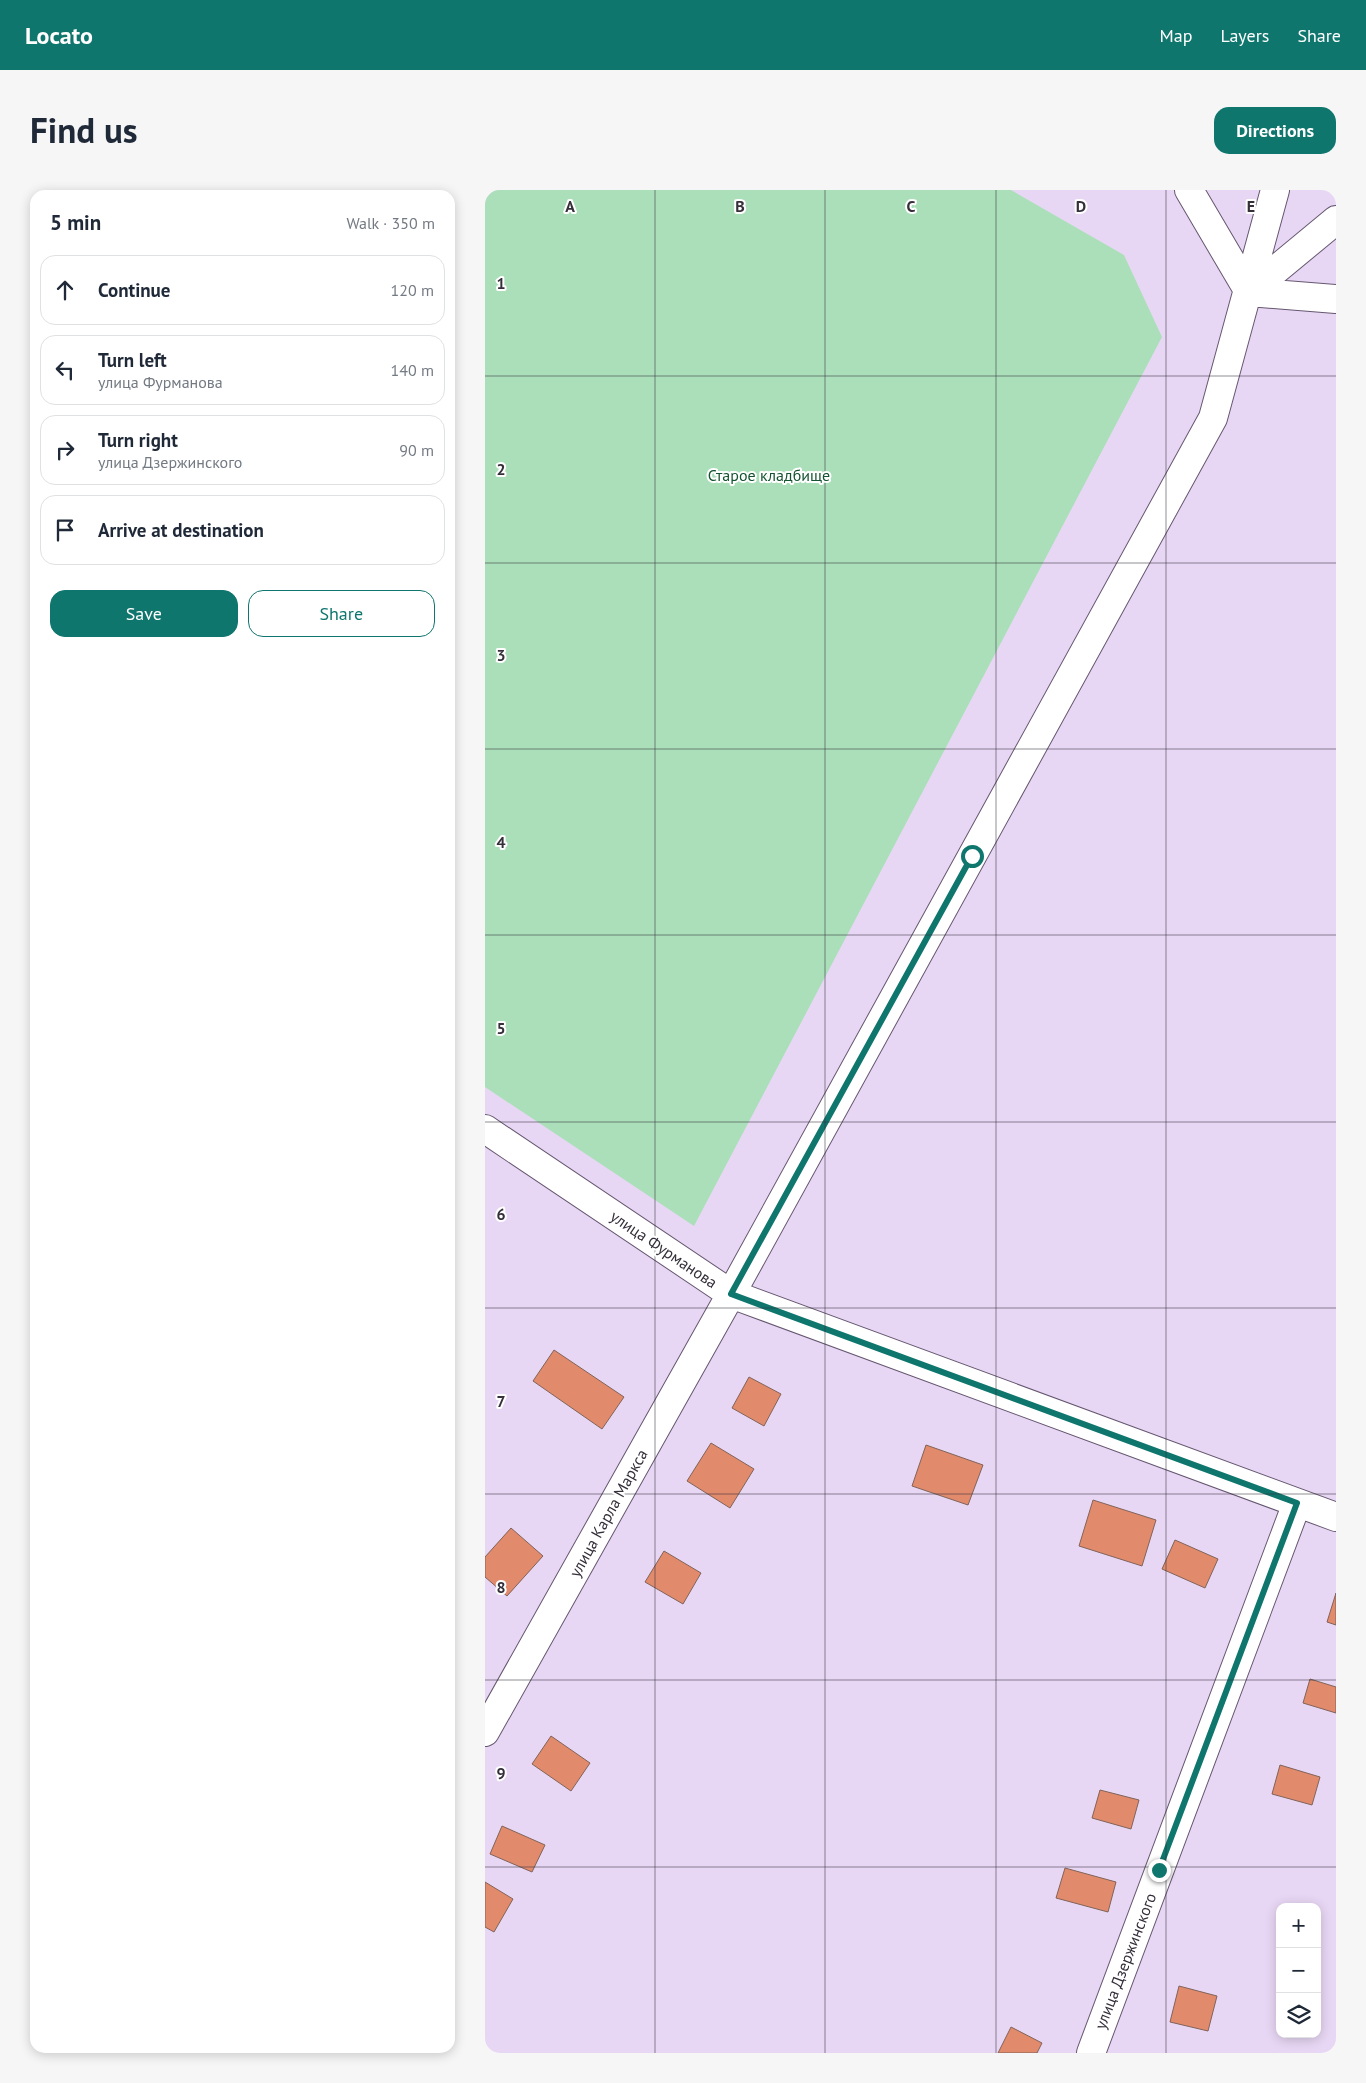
<!DOCTYPE html>
<meta charset="utf-8">
<style>
body{margin:0;font-family:"PT Sans",sans-serif;background:#f6f6f7;color:#1f2937}
.controls{position:absolute;right:15px;bottom:15px;display:grid;overflow:hidden;border-radius:10px;box-shadow:0 2px 12px #0003}
.controls button{width:45px;height:45px;display:grid;place-items:center;padding:0;border:0;border-bottom:1px solid #e0e1e3;background:#fff;color:#1f2937;font:25px sans-serif}
.stop{position:absolute;width:15px;height:15px;margin:-11px;border:4px solid #0f766e;border-radius:50%;background:#fff}
.stop.end{background:#0f766e;border-color:#fff;box-shadow:0 1px 5px #0008}
.list{margin:0;padding:0;list-style:none}
h2{display:flex;justify-content:space-between;align-items:center;height:65px;margin:0;padding:0 20px;font-size:21px}
h2 small{font-size:16px;font-weight:400;color:#747a83}
.list li{display:grid;grid-template-columns:32px 1fr auto;gap:15px;align-items:center;box-sizing:border-box;height:70px;margin:0 10px 10px;padding:0 10px;border:1px solid #e0e1e3;border-radius:15px}
.list b{display:block;font-size:19px;white-space:nowrap}
.list p{margin:0;font-size:16px;white-space:nowrap;color:#747a83}
.list em{font-size:16px;font-style:normal;color:#747a83}
.actions{display:flex;gap:10px;padding:15px 20px}
.actions a{flex:1;padding:11px 0;border:1px solid #0f766e;border-radius:15px;text-align:center;font-size:18px;color:#0f766e}
.actions .main{background:#0f766e;color:#fff}
.icon{flex:none;width:28px;height:28px;fill:none;stroke:currentColor;stroke-width:2;stroke-linecap:round;stroke-linejoin:round}
.map{position:relative;flex:none;width:851px;height:1863px;overflow:hidden;border-radius:15px}
header{display:flex;align-items:center;gap:30px;box-sizing:border-box;height:70px;padding:0 25px;background:#0f766e;color:#fff}
header strong{font-size:24px}
nav{display:flex;gap:28px;margin-inline-start:auto;font-size:18px}
.intro{display:flex;align-items:center;justify-content:space-between;box-sizing:border-box;height:120px;padding:0 30px}
h1{margin:0;font-size:35px}
.button{padding:12px 22px;border-radius:15px;background:#0f766e;color:#fff;font-size:18px;font-weight:700}
main{display:flex;gap:30px;padding:0 30px}
aside{flex:1;background:#fff;border-radius:15px;box-shadow:0 2px 12px #0003}
.map>svg:first-child{display:block}
</style>
<header>
<strong>Locato</strong>
<nav><a>Map</a><a>Layers</a><a>Share</a></nav>
</header>
<div class="intro"><h1>Find us</h1><a class="button">Directions</a></div>
<main>
<aside>
<h2>5 min<small>Walk · 350 m</small></h2>
<ul class="list">
<li><svg class="icon" aria-label="ahead" viewBox="0 0 24 24"><path d="M12 20V5M6 11l6-6 6 6"/></svg><div><b>Continue</b></div><em>120 m</em></li>
<li><svg class="icon" aria-label="left" viewBox="0 0 24 24"><path d="M17 20v-9H6M10 6l-5 5 5 5"/></svg><div><b>Turn left</b><p>улица Фурманова</p></div><em>140 m</em></li>
<li><svg class="icon" aria-label="right" viewBox="0 0 24 24"><path d="M7 20v-9h11M14 6l5 5-5 5"/></svg><div><b>Turn right</b><p>улица Дзержинского</p></div><em>90 m</em></li>
<li><svg class="icon" aria-label="arrive" viewBox="0 0 24 24"><path d="M6 21V4h12l-3 4 3 4H6"/></svg><div><b>Arrive at destination</b></div></li>
</ul>
<div class="actions"><a class="main">Save</a><a>Share</a></div>
</aside>
<div class="map">
<svg width="851" height="1863" viewBox="0 0 851 1863">
<rect width="100%" height="100%" fill="#e8d7f4"/>
<path fill="#abdfba" d="M0,0H526L639,65L677,147L209,1036L0,897Z"/>
<path fill="#e28a6c" stroke="#816359" d="M69,1160L139,1207L117,1239L48,1191Z
M264,1187L296,1204L279,1236L247,1218Z
M226,1253L269,1279L245,1318L202,1291Z
M441,1255L498,1275L483,1315L427,1296Z
M608,1310L671,1330L657,1376L594,1356Z
M26,1338L58,1366L22,1406L0,1387V1367Z
M690,1350L733,1369L720,1398L677,1379Z
M179,1361L216,1383L198,1414L160,1392Z
M851,1403V1435L842,1432Z
M825,1489L851,1497V1523L818,1513Z
M66,1546L105,1573L86,1601L47,1574Z
M795,1575L835,1587L827,1615L787,1604Z
M615,1600L654,1610L646,1639L607,1628Z
M17,1636L60,1655L47,1682L5,1664Z
M580,1678L631,1692L623,1722L571,1708Z
M0,1692L28,1709L9,1742L0,1737Z
M694,1796L732,1806L723,1841L685,1832Z
M526,1837L557,1853L552,1863H513Z"/>
<g fill="none" stroke-linecap="round" stroke-linejoin="round">
<g stroke="#655770" stroke-width="30">
<path id="minor" d="M704,0L764,102
M764,102L851,30
M764,102L851,109
M0,939L246,1104L851,1327
M0,1542L246,1104L728,228L790,0
M606,1863L812,1313"/>
</g>
<use href="#minor" stroke="#fff" stroke-width="28"/>
</g>
<g fill="none" stroke-linecap="round" stroke-linejoin="round">
<path stroke="#0f766e" stroke-width="6" d="M487,666L246,1104L812,1313L674,1680"/>
</g>
<path fill="none" stroke="#352f3a" stroke-width="1" stroke-opacity="0.55" d="M170,0V1863M340,0V1863M511,0V1863M681,0V1863M0,186H851M0,373H851M0,559H851M0,745H851M0,932H851M0,1118H851M0,1304H851M0,1490H851M0,1677H851"/>
<g text-anchor="middle" stroke-width="4" stroke-linejoin="round" paint-order="stroke">
<g font-size="16" fill="#14532f" stroke="#fff">
<text x="284" y="291">Старое кладбище</text>
</g>
<g font-size="16" fill="#352f3a" stroke="#fff">
<text transform="translate(179 1059) rotate(34)" y="6">улица Фурманова</text>
<text transform="translate(123 1323) rotate(-61)" y="6">улица Карла Маркса</text>
<text transform="translate(640 1771) rotate(-69)" y="6">улица Дзержинского</text>
</g>
</g>
<g font-size="16" text-anchor="middle" font-weight="bold" fill="#352f3a" stroke="#fff" stroke-width="4" stroke-linejoin="round" paint-order="stroke">
<text x="85" y="22">A</text>
<text x="255" y="22">B</text>
<text x="426" y="22">C</text>
<text x="596" y="22">D</text>
<text x="766" y="22">E</text>
<text x="16" y="99">1</text>
<text x="16" y="285">2</text>
<text x="16" y="471">3</text>
<text x="16" y="658">4</text>
<text x="16" y="844">5</text>
<text x="16" y="1030">6</text>
<text x="16" y="1217">7</text>
<text x="16" y="1403">8</text>
<text x="16" y="1589">9</text>
</g>
</svg>
<div class="controls">
<button>+</button>
<button>−</button>
<button><svg class="icon" aria-label="layers" viewBox="0 0 24 24"><path d="M12 4l9 5-9 5-9-5zM3 14l9 5 9-5"/></svg></button>
</div>
<div class="stop" style="left:487px;top:666px"></div>
<div class="stop end" style="left:674px;top:1680px"></div>
</div>
</main>
